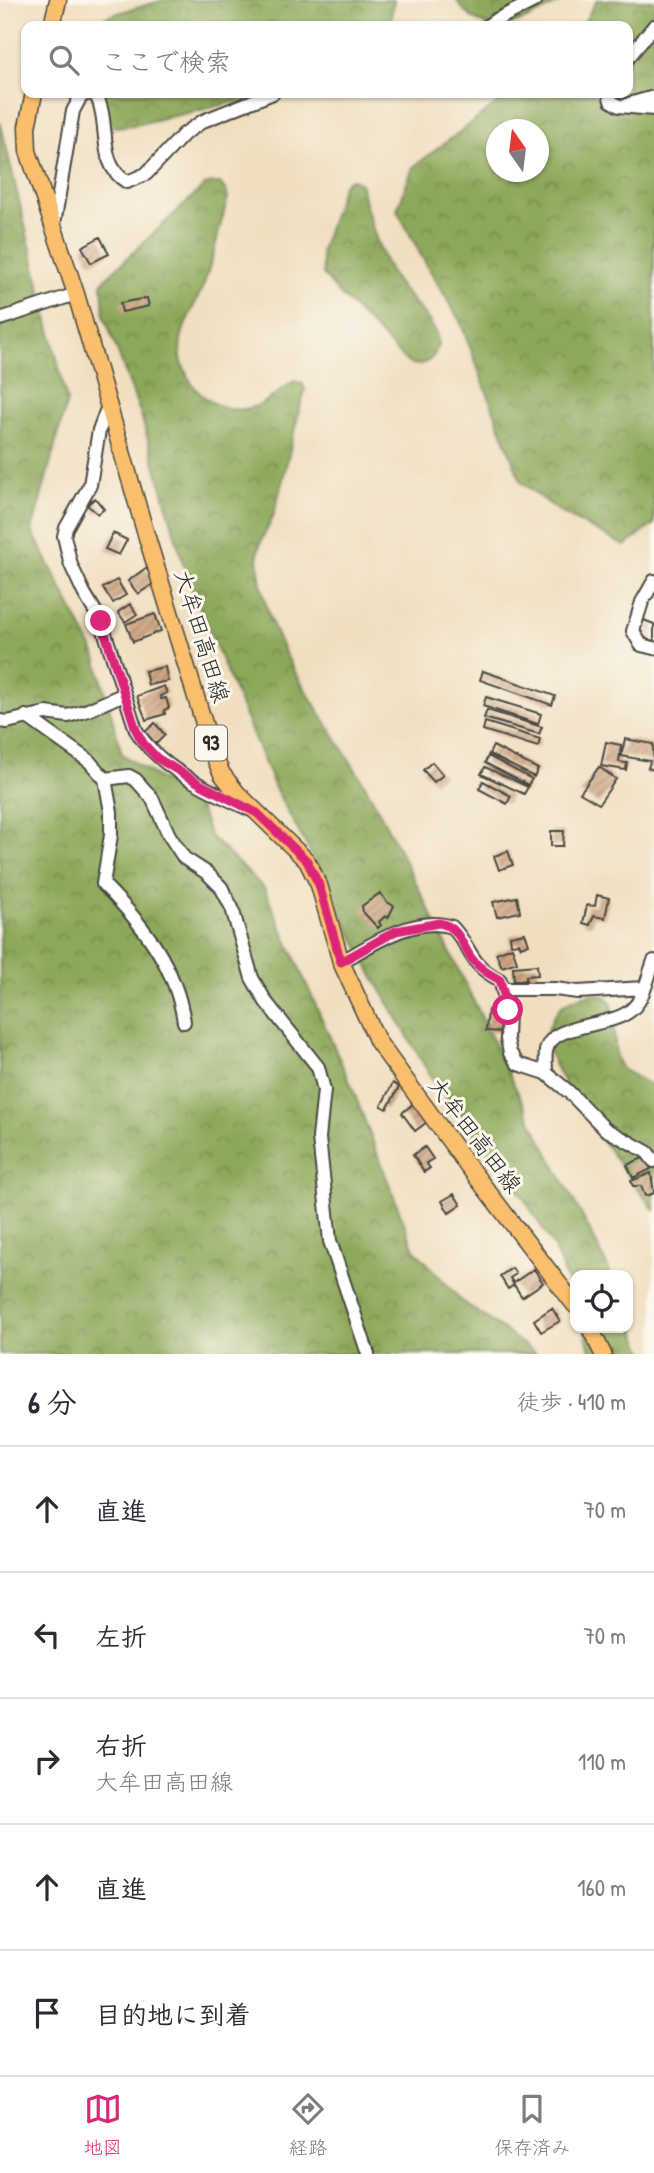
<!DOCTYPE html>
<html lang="ja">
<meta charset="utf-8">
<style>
body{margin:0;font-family:"Patrick Hand","Klee One",sans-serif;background:#f7f7f7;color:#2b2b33}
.controls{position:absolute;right:21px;bottom:21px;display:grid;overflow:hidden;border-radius:14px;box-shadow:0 2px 5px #0004}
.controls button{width:63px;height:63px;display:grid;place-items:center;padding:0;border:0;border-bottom:2px solid #e1e1e2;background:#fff;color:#2b2b33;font:35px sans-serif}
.compass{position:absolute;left:486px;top:119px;width:63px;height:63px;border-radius:50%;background:#fff;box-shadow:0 2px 5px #0004;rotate:346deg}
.stop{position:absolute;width:21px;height:21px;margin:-16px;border:5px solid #db2777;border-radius:50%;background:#fff}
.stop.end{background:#db2777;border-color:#fff;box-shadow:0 2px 7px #0008}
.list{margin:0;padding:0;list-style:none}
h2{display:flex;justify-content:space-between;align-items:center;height:91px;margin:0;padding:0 28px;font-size:30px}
h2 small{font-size:23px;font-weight:400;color:#7c7c81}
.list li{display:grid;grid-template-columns:46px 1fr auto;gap:21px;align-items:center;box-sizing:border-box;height:126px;padding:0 28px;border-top:2px solid #e1e1e2}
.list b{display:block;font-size:26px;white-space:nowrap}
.list p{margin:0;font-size:23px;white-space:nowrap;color:#7c7c81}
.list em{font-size:23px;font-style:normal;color:#7c7c81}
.icon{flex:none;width:38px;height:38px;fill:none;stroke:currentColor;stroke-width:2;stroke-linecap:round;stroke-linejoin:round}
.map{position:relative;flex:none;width:654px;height:1354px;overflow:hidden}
.search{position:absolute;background:#fff;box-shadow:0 2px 5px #0004;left:21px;right:21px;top:21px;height:77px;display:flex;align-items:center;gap:18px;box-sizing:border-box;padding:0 24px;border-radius:14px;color:#7c7c81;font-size:26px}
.sheet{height:721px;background:#fff}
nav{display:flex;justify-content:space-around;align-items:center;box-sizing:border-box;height:98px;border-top:2px solid #e1e1e2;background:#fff;font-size:19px;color:#7c7c81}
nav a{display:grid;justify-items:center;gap:4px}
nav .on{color:#db2777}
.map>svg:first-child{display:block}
</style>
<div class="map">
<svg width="654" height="1354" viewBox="0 0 654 1354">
<defs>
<pattern id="forest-crowns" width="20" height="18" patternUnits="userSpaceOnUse" patternTransform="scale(1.75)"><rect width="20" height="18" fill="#8ca85a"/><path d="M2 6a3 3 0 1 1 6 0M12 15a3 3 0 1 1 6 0" fill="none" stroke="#73894b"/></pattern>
<pattern id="building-hatch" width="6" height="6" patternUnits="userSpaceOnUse" patternTransform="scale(1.75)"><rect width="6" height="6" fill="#cfa683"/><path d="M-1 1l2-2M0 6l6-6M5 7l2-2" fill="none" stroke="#a8876b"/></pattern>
</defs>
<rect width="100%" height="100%" fill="#fbf7ec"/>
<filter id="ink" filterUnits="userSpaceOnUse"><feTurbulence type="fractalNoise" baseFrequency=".0143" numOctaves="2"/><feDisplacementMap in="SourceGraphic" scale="14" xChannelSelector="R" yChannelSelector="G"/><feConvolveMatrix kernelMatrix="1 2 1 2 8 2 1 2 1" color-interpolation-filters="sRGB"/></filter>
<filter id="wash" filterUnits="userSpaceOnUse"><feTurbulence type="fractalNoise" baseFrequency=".00686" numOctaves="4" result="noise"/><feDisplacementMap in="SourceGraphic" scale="28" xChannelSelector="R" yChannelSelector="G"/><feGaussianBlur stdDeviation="1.57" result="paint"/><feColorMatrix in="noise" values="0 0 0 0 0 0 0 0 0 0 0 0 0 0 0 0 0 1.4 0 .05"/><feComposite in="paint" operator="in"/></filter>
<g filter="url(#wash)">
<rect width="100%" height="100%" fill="#f0debf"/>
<path fill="url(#forest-crowns)" stroke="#5c6a42" stroke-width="2" fill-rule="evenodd" d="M164,0H394L390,26H94L108,16Z
M457,0H564C535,16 494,41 467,13C462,9 459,6 457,0Z
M597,0H654V524L625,546L560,512L521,482L460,321L422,257L397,210L413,167L511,93H628V26H582ZM496,130H538V172H496Z
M97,93H275L134,125L115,127L107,120Z
M0,121L67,401L32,531L95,654L122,754L198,804L210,836L264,888L351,1085L414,1249L462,1301L537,1354H0Z
M354,179L360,183C367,211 380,257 395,280C406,296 433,319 437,337C441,355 425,369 408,363L337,291L323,274L321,251L343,185L348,180Z
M213,183H220L226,191L228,198C219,227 214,258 203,286C196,304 184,321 181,340C175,380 214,420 254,407C269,402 281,389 294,381L303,384L305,390C293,430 286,472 274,513C270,528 257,541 258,557C262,648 331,721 372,798C430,907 482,1019 536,1130C560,1178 590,1225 611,1275H575V1301L553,1245L523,1197L431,1077L374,978L319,869L275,788L187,577L141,415L104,315L102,282L205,185Z
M590,994C602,994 607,995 612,1005L616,1058L622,1069L654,1087V1210C630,1177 544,1071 546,1035C546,1034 549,1026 550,1025C558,1003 569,1001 590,994Z
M628,1314L645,1354H591L584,1328H628Z"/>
<g id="blocks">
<path fill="url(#building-hatch)" d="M100,237L109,254L91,263L82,247Z
M147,298L149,306L122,312L120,303Z
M95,498L104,509L98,514L87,505Z
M113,533L127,540L119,555L105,549Z
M146,568L156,582L138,594L128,581Z
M117,580L126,595L113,603L103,588Z
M130,604L137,614L125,622L118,612Z
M155,614L161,631L133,642L126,624Z
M641,619L654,624V644L636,631Z
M165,667L168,681L148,685L145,671Z
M483,671L555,696L552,705L480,680Z
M164,686L167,693L160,696L161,699L166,698L169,708L164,710L165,714L146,720L137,696Z
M486,697L541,714L538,724L483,706Z
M487,710L542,727L539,734L484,718Z
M485,722L540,739L538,747L483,730Z
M155,723L165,735L156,744L145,732Z
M625,739L653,744L654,770L648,768L650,761L621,756Z
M606,742L621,745L619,762L627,763L626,770L601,766Z
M493,746L538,769L534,777L489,754Z
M488,756L532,779L528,785L485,763Z
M432,762L443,775L434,782L423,770Z
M485,767L528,787L524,794L481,774Z
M599,767L616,779L599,804L580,793Z
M483,781L511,796L507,804L479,789Z
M551,831H564L563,846H551Z
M508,851L513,865L499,870L494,856Z
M380,893L387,902L394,906L388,918L385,916L379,922L381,925L378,928L363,912L362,906Z
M597,895L609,898L605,918L594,916L590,925L583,923L587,905L595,906Z
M517,897L520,912L497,917L493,902Z
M525,933L529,944L521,947L519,943L511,944L510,936Z
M512,947L517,962L502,967L496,953Z
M537,965L538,975L526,976V980L514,981L513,967Z
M499,1009H505L504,1032L486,1031L488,1010Z
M393,1083L399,1087L387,1109L381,1106Z
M413,1104L427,1122L415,1131L402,1113Z
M425,1147L433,1159L426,1163L430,1168L424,1172L413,1155Z
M645,1157L651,1169L633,1178L627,1165Z
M651,1173L654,1193L645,1196L641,1186H633L631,1181Z
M454,1194L461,1205L449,1213L442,1201Z
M512,1268L516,1274L510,1278L513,1283L534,1269L543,1283L522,1297L514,1285L508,1289L500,1276Z
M552,1308L560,1321L541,1332L534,1320Z"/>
</g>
</g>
<g filter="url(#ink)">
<use href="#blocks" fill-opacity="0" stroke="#494641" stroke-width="2"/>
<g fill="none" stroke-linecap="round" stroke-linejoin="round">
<g stroke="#494641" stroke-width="16">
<path id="minor" d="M487,26L496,20L536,0
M628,58L654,26
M609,93L611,101L619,106L654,109
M629,104L654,97
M54,224L73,111L80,98L86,93L96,95C111,123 96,164 127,182L146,174L184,134L203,121L273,93
M0,319L76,294
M108,406L99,430L90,485L66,528L64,536L71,565L84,593L101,621L136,730C158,768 212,792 251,810
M654,581L642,602L633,631L641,645L654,648
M26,716L89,761L105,779L111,812V835L103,884C142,923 176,966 184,1022
M0,721L7,722L46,713L68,716L88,710L124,694
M105,779L129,776L136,780L152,798L169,835L184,858L207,873L221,887L232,908L252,978L266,1002L318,1067L324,1090L319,1138L330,1241L368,1354
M341,962C371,945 416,914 452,927C473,949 467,963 500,980L508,1010L507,1039L510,1053L518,1064L546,1073L569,1092L605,1129L647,1152L654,1161
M504,989H555L578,992L644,988
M546,1073C546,1066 545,1058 546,1051C552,1021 609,1029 631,1010C644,1000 648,976 654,961"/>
</g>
<g stroke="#494641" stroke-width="19">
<path id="major" d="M52,26L58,0
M34,93L27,127L28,151L76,294L145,531L214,756L222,774L237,793L307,861L319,885L341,962L378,1042L465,1162L575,1305
M590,1328L603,1354"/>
</g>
<use href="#minor" stroke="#fff" stroke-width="12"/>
<use href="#major" stroke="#f9bf6d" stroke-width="16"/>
</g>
</g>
<g fill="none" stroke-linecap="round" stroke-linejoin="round" filter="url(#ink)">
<path stroke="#db2777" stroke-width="9" d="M101,621L136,730L143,743L157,758L202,785L257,813L307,861L319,885L341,962L396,931L439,923C460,927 461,944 472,959C480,969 489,974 500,980L508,1010"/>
</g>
<g text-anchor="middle" stroke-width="6" stroke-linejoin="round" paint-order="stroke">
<rect fill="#fbf7ec" stroke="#696865" stroke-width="2" x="195" y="725.5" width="32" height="35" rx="5"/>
<g font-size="21" font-weight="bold" fill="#2b2b2b">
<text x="211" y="750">93</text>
</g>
<g font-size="23" fill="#2b2b2b" stroke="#fbf7ec">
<text transform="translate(202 636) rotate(73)" y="8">大牟田高田線</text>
<text transform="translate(475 1135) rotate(53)" y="8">大牟田高田線</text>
</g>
</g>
</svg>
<div class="controls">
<button><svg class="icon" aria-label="locate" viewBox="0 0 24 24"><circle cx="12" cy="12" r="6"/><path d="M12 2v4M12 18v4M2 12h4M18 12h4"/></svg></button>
</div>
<svg class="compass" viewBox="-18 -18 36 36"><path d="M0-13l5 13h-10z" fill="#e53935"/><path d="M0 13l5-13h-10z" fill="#7c7c81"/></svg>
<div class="stop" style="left:508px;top:1010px"></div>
<div class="stop end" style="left:101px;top:621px"></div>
<div class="search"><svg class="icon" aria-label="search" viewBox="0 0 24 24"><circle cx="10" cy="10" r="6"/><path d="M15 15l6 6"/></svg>ここで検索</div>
</div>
<section class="sheet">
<h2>6 分<small>徒歩 · 410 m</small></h2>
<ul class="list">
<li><svg class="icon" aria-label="ahead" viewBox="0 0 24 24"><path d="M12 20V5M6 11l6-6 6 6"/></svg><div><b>直進</b></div><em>70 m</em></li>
<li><svg class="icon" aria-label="left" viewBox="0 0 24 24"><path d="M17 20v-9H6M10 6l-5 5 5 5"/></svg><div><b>左折</b></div><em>70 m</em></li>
<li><svg class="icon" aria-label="right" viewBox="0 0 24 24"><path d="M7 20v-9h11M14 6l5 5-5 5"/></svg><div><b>右折</b><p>大牟田高田線</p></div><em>110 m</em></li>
<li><svg class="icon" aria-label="ahead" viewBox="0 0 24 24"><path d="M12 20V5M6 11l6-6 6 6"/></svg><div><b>直進</b></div><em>160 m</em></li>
<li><svg class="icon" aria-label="arrive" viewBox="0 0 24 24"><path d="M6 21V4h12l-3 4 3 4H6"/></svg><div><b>目的地に到着</b></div></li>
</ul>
</section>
<nav>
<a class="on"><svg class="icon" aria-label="map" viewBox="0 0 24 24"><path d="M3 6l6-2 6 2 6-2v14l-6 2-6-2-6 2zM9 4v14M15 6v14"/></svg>地図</a>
<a><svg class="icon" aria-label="directions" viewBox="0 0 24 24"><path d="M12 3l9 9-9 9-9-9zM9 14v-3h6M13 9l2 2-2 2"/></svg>経路</a>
<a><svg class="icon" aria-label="saved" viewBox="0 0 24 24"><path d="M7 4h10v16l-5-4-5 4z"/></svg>保存済み</a>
</nav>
